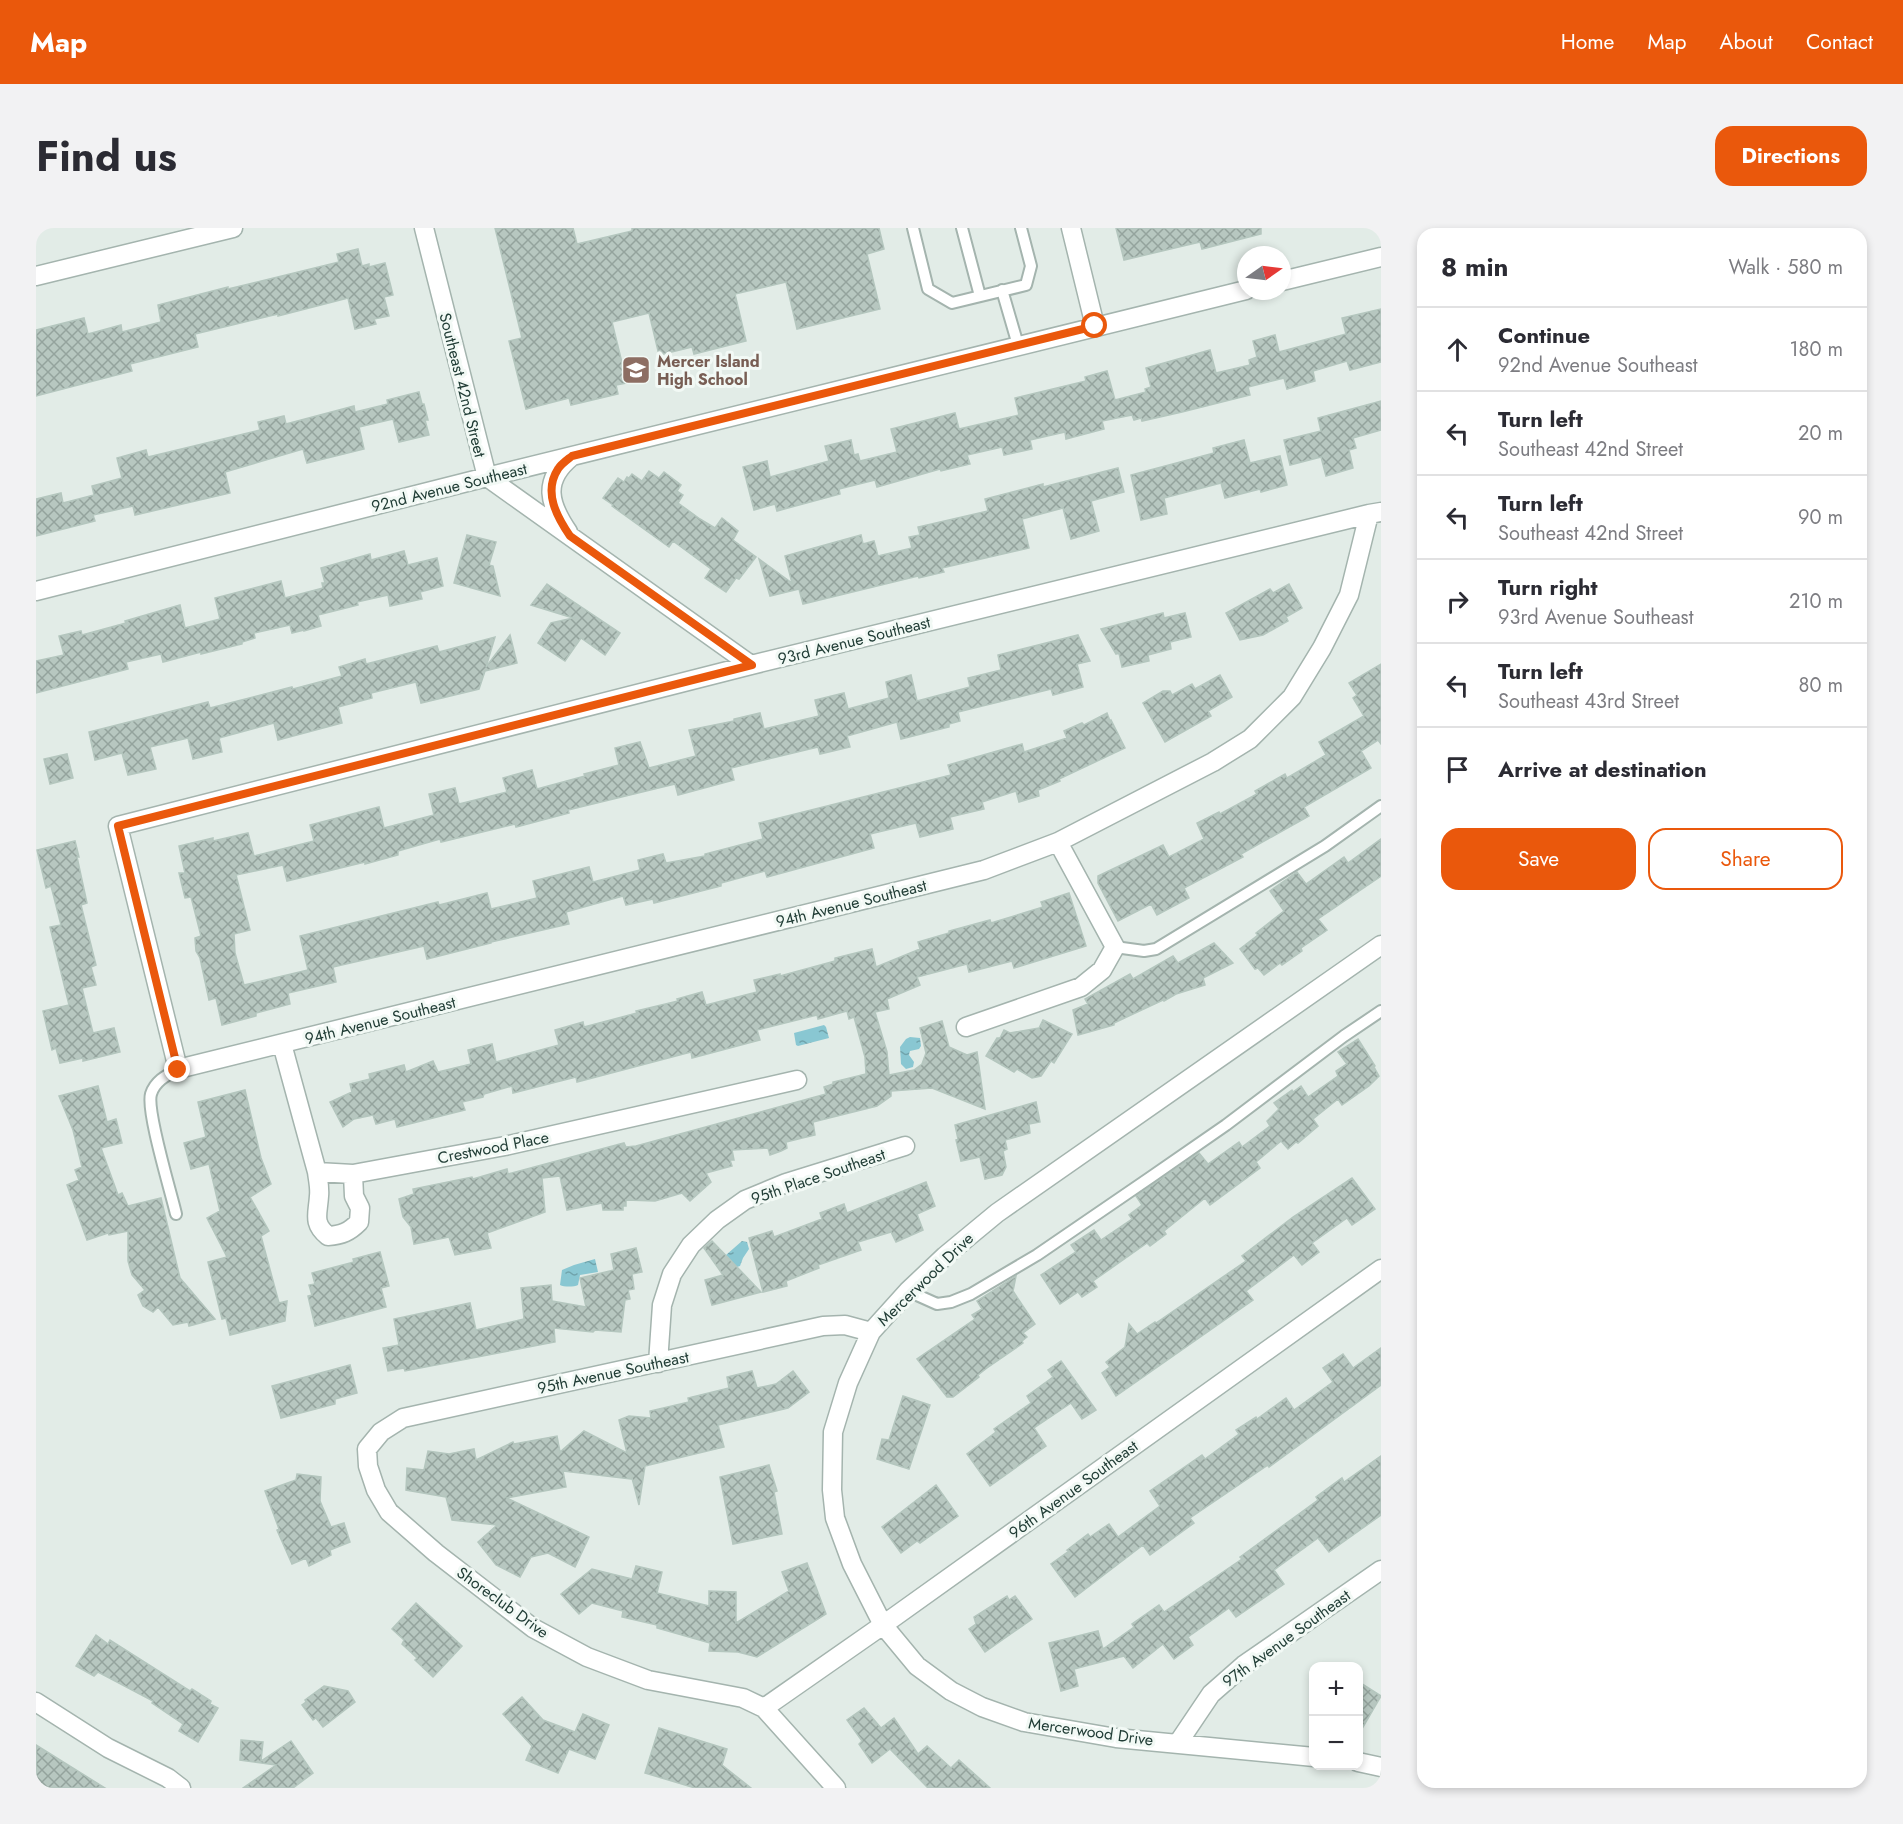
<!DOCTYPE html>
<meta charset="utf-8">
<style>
body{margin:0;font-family:Jost,sans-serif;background:#f2f2f3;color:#2b2b33}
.controls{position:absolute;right:18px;bottom:18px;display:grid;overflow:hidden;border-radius:12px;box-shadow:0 3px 9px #0003}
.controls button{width:54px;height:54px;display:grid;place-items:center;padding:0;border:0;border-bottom:2px solid #e1e1e2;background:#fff;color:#2b2b33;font:30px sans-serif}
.compass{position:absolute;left:1201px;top:18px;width:54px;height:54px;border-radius:50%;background:#fff;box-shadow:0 3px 9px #0003;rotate:76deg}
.stop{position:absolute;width:18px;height:18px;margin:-14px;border:4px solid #ea580c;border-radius:50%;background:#fff}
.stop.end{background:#ea580c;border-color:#fff;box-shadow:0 2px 6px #0008}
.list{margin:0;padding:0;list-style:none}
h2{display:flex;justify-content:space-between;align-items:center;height:78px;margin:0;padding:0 24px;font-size:26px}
h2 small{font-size:20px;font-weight:400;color:#7c7c81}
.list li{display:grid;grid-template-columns:39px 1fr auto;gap:18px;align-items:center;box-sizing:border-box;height:84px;padding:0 24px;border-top:2px solid #e1e1e2}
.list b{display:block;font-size:22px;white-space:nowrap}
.list p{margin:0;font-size:20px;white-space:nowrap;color:#7c7c81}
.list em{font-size:20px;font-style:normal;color:#7c7c81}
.actions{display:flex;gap:12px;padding:18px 24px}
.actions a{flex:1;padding:14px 0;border:2px solid #ea580c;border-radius:18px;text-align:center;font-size:21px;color:#ea580c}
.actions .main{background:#ea580c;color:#fff}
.icon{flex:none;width:33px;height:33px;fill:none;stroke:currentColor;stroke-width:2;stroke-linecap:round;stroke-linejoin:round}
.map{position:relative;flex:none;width:1345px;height:1560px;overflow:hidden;border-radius:18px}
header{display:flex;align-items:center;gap:36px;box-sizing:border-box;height:84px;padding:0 30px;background:#ea580c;color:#fff}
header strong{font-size:28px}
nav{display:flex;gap:33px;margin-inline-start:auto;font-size:21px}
.intro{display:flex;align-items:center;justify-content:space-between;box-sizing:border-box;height:144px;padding:0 36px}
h1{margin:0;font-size:42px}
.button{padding:15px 27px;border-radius:18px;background:#ea580c;color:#fff;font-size:21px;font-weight:700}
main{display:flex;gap:36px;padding:0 36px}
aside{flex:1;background:#fff;border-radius:18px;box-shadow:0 3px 9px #0003}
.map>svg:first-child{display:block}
</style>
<header>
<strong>Map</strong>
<nav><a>Home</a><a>Map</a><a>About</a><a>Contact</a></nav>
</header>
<div class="intro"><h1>Find us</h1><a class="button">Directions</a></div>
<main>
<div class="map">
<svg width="1345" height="1560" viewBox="0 0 1345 1560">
<defs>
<pattern id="water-ripples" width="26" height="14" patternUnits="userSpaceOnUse" patternTransform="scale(1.5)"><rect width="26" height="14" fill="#89c7d2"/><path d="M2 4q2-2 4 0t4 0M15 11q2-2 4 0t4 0" fill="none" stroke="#70a3ab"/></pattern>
<pattern id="building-cross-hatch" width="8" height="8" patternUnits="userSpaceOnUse" patternTransform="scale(1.5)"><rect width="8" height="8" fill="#b7c7c0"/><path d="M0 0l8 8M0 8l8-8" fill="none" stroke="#94a39d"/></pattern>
</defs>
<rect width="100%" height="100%" fill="#e2ece7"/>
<path fill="url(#water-ripples)" d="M788,797L790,799L793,810L762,818L760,817L758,805Z
M874,809L884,810L885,818L883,821L874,823L873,827L878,834L877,839L870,841L865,836L864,819L870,811Z
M706,1013L711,1014L713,1021L707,1030L704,1038L701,1039L690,1027Z
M559,1031L562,1044L544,1047L542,1057C538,1059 528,1059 524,1057L526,1042L538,1037Z"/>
<path fill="url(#building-cross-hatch)" stroke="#b4c6be" stroke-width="1.5" d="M459,0H537L541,16L596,3V0H843L848,21L831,26L844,81L761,101L750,54L699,66L710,113L658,126L656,119L623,127L613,85L576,94L591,155L580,157L582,166L535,177L533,170L490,181L473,113L486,110Z
M1080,0H1225V6L1166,21L1164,14L1088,32Z
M322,21L326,38L333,36V39L349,35L357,67L348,69L353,88L338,91L340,96L319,101L312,70L242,88V86L159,106L162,119L94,136L96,143L0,168V102L48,90L52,106L85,97L86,104L125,94L122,77L192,59V61L303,34L301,26Z
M1345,81V134L1314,142L1311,133L1277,143L1279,153L1251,161L1248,150L1212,159L1214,167L1146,184L1106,193L1105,190L1098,192L1096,187L1066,193L1068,201L1030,211L1029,204L994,212L996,221L968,227L966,219L931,227L934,236L905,243L904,241L841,259L839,252L803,261L804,266L741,283L739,276L718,282L707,239L731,233L734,249L793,233L789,218L815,212L818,227L822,226L824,233L861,224L855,201L919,185L923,201L983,187L979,170L1050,153L1049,149L1071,143L1079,172L1110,164L1109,161L1115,159L1110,140L1174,122L1180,145L1214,137L1213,132L1221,129L1217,113L1239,107L1243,124L1310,106L1306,90Z
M383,164L386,176H388L392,192H389L393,207L363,214L357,191L323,199L328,221L271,235L267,221L189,244L194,265L99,287L97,278L57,287L59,293L0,308V271L25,265L27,275L58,267L56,258L86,250L81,230L110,222L112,229L224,202L222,194L248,188L250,196L318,178L319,184L352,176L351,172Z
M1345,173V202L1317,210L1320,220L1313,222L1317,240L1290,248L1285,229L1254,237L1248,212L1285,203L1282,190Z
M1208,212L1214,235L1244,228L1251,257L1225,264L1224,261L1189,270L1185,255L1128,270L1131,286L1105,292L1095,247L1178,225L1177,220Z
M1082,240L1088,264L1055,273L1063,303L1035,311L1027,280L986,291L993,320L906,340L908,344L883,350L882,348L767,376L763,361L734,368L723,331L756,355L749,328L825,307L827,316L838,313L842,328L876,320L873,309L884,307L882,299L952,283L949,271L1007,256V259Z
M613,243L623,250L628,244L645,257L641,263L647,267L642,275L664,291L679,300L686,290L702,303L697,312L720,329L703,351L700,350L690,364L669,350L675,341L637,313L633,319L576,278L577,277L567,270L582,250L588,254L591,249L593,250L596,246L606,253Z
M431,307L460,314L453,337L457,338L464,368L418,355Z
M368,323L372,337L401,330L407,358L384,364L386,371L354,378L352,367L321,374L322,377L282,387L285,398L268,403V402L256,405L254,397L218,405L219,410L206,414V416L165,426V424L127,434L125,426L90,434L92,441L0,465V433L28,427L23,408L45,403L46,407L90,395L89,393L144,377L149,400L184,391L179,370L245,353L249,370L287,360L286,355H289L285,340L334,326L335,332Z
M511,356L584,405L569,427L545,410L529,433L502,415L515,395L537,390L495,377Z
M1253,356L1266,380L1250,389L1252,393L1227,407L1204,412L1190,385L1234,361L1237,365Z
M1127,385L1128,390L1149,385L1155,409L1134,414L1135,421L1112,427L1113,433L1086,439L1083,425L1080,426L1065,401Z
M474,407L481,435L449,443L443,461L385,475L380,454L335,465L336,470L302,479L306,495L242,512L238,495L183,510L186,524L157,531L152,510L114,519L120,541L92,547L86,525L59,532L53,504L172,474L174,480L256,459L257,461L306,448L303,439L329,431L330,436L401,418L403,424L459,409L450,439Z
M1042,407L1054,433L1041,436L1047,459L1017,467L1015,461L922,484L924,493L913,496V499L865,511L861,494L811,508L814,519L784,526L782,519L695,540L698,552L642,567L639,556L532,582L533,585L480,599L479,596L405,614L404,611L362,623V627L329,636V634L251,653L247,637L200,647L214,702L198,706L199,725L208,757L272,742L264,708L402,674L403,677L451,665L455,681L501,670L497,653L553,639L557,654L604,642L602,632L627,626L630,635L669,628V626L727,611L723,595L915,547L912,537L986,516L988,524L1031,510L1028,503L1046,495L1048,497L1071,485L1074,493L1075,492L1089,520L1023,551L1024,553L1002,562L1003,568L983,574L980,563L946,574L948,581L914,589L917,601L884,609L880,595L834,606L838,620L731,649L729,643L685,655V658L618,675L617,671L590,677L587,668L530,684L533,696L455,714V715L391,731L388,718L297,739L300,754L252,765L254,776L220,785V788L186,797L180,770L173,772L164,730L160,723L159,710L165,708L155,669L149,670L143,645H149L143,618L177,610V613L212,605L218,628L278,613L274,597L343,579L348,600L398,587L393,566L419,560L423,576L471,564L467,550L496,542L501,561L549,548L548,546L583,537L579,520L604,514L613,540L660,528L653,502L698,493V491L724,485L728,501L783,488L779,472L808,465L812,481L853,470L850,454L875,447L881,473L934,459L932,450L965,442L962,427Z
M1345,436V516L1342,512L1325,523L1335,540L1268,579L1273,588L1205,626L1207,629L1148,660L1153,670L1121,687L1115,676L1082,693L1062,655V648L1127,617L1133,629L1168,611L1161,595L1183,584L1184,586L1221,566L1219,563L1249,546L1251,550L1290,527L1283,514L1328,488L1317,470L1321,467L1313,455Z
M1184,447L1196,469L1172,483L1175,488L1129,514L1107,475L1127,463H1134L1136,467L1156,456L1159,461Z
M31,526L37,550L14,556L8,531Z
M1345,611V648L1282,691L1291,702L1265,720L1266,723L1246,737L1244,735L1228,747L1222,740L1219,741L1204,721L1222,707L1220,705L1248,683L1234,663L1261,644L1270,656L1308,629L1312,635Z
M39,613L43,629H41L51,675L45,677L60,737L55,739L60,757L46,760L57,805L78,800L84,824L47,833V830L24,835L20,820L16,822L7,783L33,777L14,699L25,697L15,658L10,660L1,622Z
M1033,665L1050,718L978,740L976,733L933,744L931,736L881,749L884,757L851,771L853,781L839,784L851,824L853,847L878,842L886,836L890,825L884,800L906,793L913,819L931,827L941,824L949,881L896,860L855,863V868L841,878L777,894L779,907L750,914L751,920L745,923L734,927L732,920L696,922L698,932H694L696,938L670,945L675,954L654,973L646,965L619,973L590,972V978H587V982H567L566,975L531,982L524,948L506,950L509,984L451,1005L455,1020L419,1027L413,1009L378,1016L375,999L367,989L363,971L378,966L377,961L436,949L437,951L471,941L472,946L588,915L590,919L600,918L790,866L788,859L797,856V854L830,846L829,829L818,789L813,791L811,783L782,791L781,787L721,802L724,812L656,830L655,824L541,854L540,849L477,865L476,858L448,866L447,869L426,874L429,882L361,899L359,891L340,896L337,887L318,891L307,899L294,874L316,864L314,856L334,851L333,846L368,837L370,844L397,833L402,844L435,836L432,822L456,816L460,834L523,817L519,802L547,794L548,799L601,785L600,783L642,773L641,771L666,764L670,777L721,764L718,752L744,746V748L799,733V730L836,721L840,739L884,721L882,714L913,705V703L954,692L955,695L1007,679L1005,674Z
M1178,715L1197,735L1167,750L1169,757L1140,766L1128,773L1127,772L1078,795V797L1042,807L1037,782L1052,776L1049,771L1094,746L1097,751L1137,728L1142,735Z
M1007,792L1036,806L1018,835L1015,833L1005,848L996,850L981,841L978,844L950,828L961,810H964L968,802L974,805L1003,800Z
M1322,811L1339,838L1338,839L1343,848L1333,858L1306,877L1302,871L1277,891L1282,898L1262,915L1260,914L1252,921L1245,913L1220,934L1224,940L1174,977L1169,970L1128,1003L1130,1006L1114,1018L1111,1015L1057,1053L1061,1059L1046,1069L1042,1064L1024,1076L1005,1047L1040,1024L1035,1017L1058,1002L1065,1012L1096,991L1093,987L1106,977L1100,968L1163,925L1172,936L1203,914L1206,919L1234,898L1231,893L1243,881L1238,875L1256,862L1257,864L1265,858L1272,869L1302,848L1300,843L1311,836L1302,824Z
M62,858L71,894L80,891L86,915L65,920L82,967L86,965L92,978L125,970L144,1050L179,1091L153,1098L152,1094L137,1097L122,1079L117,1084L107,1078L102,1067L109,1062L96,1047L92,1033V1003L73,1007L72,1005L51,1012L31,957L43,952L39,942L46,939L37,902L23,868Z
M209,862L225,930L235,956L214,969L233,1003L225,1008L243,1075L251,1073L249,1093L194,1107L190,1090L186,1091L172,1034L191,1029L171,990L184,983L173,936L155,941L148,915L170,909L162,874Z
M1000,874L1004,894L993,896L994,905L969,912L971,921L967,923L970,939L966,947L949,951L944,929L925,933L920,912L922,911L919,897Z
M1316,950L1339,981L1316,997L1311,990L1276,1015L1283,1024L1266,1037L1258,1027L1210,1063L1217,1072L1080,1168L1066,1145L1074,1139L1070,1134L1089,1119L1093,1096L1101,1106L1119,1094L1120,1095L1210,1033L1206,1028L1257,989Z
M890,954L899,978L881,986L887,1002L860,1014L855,1004L822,1014L825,1022L782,1037L783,1040L750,1053L751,1058L727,1064L713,1010L736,1003L738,1009L786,991L784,985L808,976L811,985Z
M676,1013L725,1064L676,1077L669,1052L687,1047L668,1020Z
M600,1020L606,1044L596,1046L598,1061L592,1062L594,1071L589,1072L585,1104L559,1102L557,1104L518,1100L519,1114L369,1143L368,1140L352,1143L347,1120L363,1117L358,1091L434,1075L440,1102L488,1091L485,1060L515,1057L516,1073L550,1079L544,1050L578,1042L575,1026Z
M344,1024L353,1058L345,1060L350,1079L279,1098L272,1068L276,1067L273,1057L279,1056L276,1045L318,1034L317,1031Z
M980,1048L977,1063L999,1096L987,1105L991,1109L986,1113L987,1115L951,1140L942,1147L943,1149L917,1169H911L881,1131L939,1091L936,1087L946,1081L941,1073Z
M1345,1120V1157L1233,1239L1232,1237L1154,1290L1158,1295L1114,1327L1107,1317L1039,1369L1015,1336L1033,1323L1031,1322L1052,1306L1054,1309L1073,1296L1082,1309L1124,1278L1114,1263L1166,1227L1169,1231L1203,1206L1200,1202L1220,1189L1221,1191L1250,1170L1258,1182L1297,1154L1287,1140L1307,1126L1317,1140Z
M1025,1133L1060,1182L1046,1191L1035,1175L998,1200L1010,1218L954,1258L931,1226L960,1204L958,1201L995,1175L991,1168L1017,1149L1012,1142Z
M314,1137L321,1165L299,1171V1176L245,1190L236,1158Z
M716,1143L721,1160L740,1156L757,1143L773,1164L752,1180L682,1197L688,1219L609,1238L603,1277L596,1250L595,1251L527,1243L530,1259L471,1270L553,1309L539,1339L512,1325L495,1329L484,1349L460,1337L442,1314L461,1297L416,1292L410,1269L370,1262L371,1240L388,1242L392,1223L413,1226L438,1221L440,1232L477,1214L478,1216L521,1208L524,1224L548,1203L591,1225L583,1192L593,1188L615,1190L614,1183L653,1174L652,1170L693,1160L691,1149Z
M867,1168L894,1177L873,1241L841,1231L846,1211L853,1212Z
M1345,1228V1287L1293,1324L1282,1310L1238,1342L1248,1356L1200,1389L1193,1380L1152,1409L1157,1417L1138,1431L1127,1416L1097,1440L1088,1428L1038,1441L1042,1458L1025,1463L1013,1415L1062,1403L1067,1421L1098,1399L1096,1396L1123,1377L1128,1384L1206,1331L1204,1329L1282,1272L1280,1269L1306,1250L1308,1254Z
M733,1237L741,1263L738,1264L746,1306L697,1316L684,1249Z
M261,1246L285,1249L284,1273L295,1299L308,1295L314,1314L294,1322L295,1327L273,1338L270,1330L256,1336L241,1302L243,1301L229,1263L260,1252Z
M900,1257L922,1288L884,1315L881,1313L865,1325L846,1299Z
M771,1335L790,1386L721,1429L702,1424L673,1423L674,1415L621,1400V1397L586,1389L587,1383L556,1375L543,1386L525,1366L556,1341L596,1351L600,1338L626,1344L621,1365L673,1378V1363L700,1364V1395L753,1363L746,1344Z
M971,1368L973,1372L979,1368L996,1391L949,1424L933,1401L940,1396L938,1389Z
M380,1375L426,1418L397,1449L379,1432L381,1430L366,1416L368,1412L356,1401Z
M60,1407L72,1416L74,1412L154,1463L156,1461L175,1473L174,1476L182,1480L162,1514L143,1503L147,1496L116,1475L117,1473L62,1444L58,1448L40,1438Z
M1323,1454L1345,1468L1323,1506Z
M288,1458L312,1463L319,1474L287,1499L280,1490L277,1492L266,1477L270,1474L269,1472Z
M486,1469L507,1492L539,1504L547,1486L573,1497L559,1531L533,1521L522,1545L490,1532L496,1518L467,1486Z
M828,1480L845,1500L858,1490L882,1526L891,1518L915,1540L923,1532L954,1560H892L854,1521L836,1535L823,1516L826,1513L811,1492Z
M623,1500L691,1521L686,1537L715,1560H659L609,1545Z
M205,1512L227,1514L225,1533L255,1513L277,1545L257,1560H207L240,1537L204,1532Z
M0,1517L69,1560H0Z"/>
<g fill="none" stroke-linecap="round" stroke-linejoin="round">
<g stroke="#a4b4ae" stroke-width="14">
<path id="lane" d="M877,0L892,61L916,75L990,57L995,38L985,0
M926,0L944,68
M966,62L982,117
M1079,719L1108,723L1120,721L1289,618L1345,578
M140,986C135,964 110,883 115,866C119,853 131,847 142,841
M872,1063L901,1076L915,1074L935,1066L1001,1027L1115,949L1190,897L1308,808L1345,783"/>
</g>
<g stroke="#a4b4ae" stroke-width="21">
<path id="street" d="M388,0L451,249L715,437
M1035,0L1059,98
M0,48L197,0
M1246,53L1345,29
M1333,286L1313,367L1286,420L1256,469L1214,511L1177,534L1022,614L948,642L142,841L82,598L715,437L1333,286L1345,284
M532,304C513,276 506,253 535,229
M0,363L451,249L1210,62
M930,799L1045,759L1066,742L1079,719L1022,614
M246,816L281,944L317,946L469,918L761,852
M281,944C282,952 284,960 283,968C282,986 276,995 292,1008C306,1007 313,1004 323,994L324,980L318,968L317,946
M622,1135L626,1077L636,1046L655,1017L681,992L709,972L750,955L869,918
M0,1474L72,1520L132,1550L145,1560
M728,1480L847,1397L1345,1041
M1142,1515L1175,1466L1208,1437L1345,1342
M1278,1529L1080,1510L988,1494L946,1479L915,1463L881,1438L847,1397L816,1336L799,1290L796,1262L797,1204L812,1155L835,1104L872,1063L909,1028L961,985L1345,717
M1322,1534L1345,1539
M800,1560L728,1480L707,1470L612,1452L551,1429L497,1400L400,1325L353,1284L340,1262L332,1238L331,1221L345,1204L367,1190L787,1098L809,1097L835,1104"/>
</g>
<use href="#lane" stroke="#fff" stroke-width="10"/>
<use href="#street" stroke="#fff" stroke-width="18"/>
</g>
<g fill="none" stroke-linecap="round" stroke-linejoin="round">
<path stroke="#ea580c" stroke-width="8" d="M142,842L82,598L716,437L534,308C521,289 507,264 522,241C525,236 531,232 536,228L1059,98"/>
</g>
<defs>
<g id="school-square" transform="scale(1.5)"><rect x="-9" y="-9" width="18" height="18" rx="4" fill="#8d6e63" stroke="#f2f9f5"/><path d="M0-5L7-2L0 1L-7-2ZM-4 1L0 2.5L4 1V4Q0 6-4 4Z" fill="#fff"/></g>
</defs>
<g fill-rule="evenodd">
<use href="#school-square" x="600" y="142"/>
</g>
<g text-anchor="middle" stroke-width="6" stroke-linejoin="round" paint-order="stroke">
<g font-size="16" font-weight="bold" fill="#785e54" stroke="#f2f9f5" text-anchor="start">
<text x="621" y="139">Mercer Island<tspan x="621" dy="18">High School</tspan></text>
</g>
<g font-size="16" fill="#213d36" stroke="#f2f9f5">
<text transform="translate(427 157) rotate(76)" y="6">Southeast 42nd Street</text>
<text transform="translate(413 259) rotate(-14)" y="6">92nd Avenue Southeast</text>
<text transform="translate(818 412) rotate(-14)" y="6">93rd Avenue Southeast</text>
<text transform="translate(815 675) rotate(-14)" y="6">94th Avenue Southeast</text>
<text transform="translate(344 792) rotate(-14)" y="6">94th Avenue Southeast</text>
<text transform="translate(457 919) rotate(-11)" y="6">Crestwood Place</text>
<text transform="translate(782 948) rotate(-19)" y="6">95th Place Southeast</text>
<text transform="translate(889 1051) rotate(-44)" y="6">Mercerwood Drive</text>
<text transform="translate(577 1144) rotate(-12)" y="6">95th Avenue Southeast</text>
<text transform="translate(1037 1261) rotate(-36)" y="6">96th Avenue Southeast</text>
<text transform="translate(467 1374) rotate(36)" y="6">Shoreclub Drive</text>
<text transform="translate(1250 1410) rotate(-36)" y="6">97th Avenue Southeast</text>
<text transform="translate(1055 1503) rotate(8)" y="6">Mercerwood Drive</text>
</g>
</g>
</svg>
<div class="controls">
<button>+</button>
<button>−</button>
</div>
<svg class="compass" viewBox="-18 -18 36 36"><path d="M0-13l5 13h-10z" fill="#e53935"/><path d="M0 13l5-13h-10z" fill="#7c7c81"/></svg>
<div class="stop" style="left:1059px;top:98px"></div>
<div class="stop end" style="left:142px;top:842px"></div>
</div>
<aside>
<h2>8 min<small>Walk · 580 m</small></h2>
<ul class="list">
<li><svg class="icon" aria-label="ahead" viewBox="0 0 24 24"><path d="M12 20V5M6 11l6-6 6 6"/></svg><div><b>Continue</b><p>92nd Avenue Southeast</p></div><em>180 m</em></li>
<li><svg class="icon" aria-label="left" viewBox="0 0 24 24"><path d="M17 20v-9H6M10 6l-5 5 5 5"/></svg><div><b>Turn left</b><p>Southeast 42nd Street</p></div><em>20 m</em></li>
<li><svg class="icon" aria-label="left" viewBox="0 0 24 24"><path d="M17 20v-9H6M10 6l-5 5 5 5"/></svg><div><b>Turn left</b><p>Southeast 42nd Street</p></div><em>90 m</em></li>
<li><svg class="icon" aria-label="right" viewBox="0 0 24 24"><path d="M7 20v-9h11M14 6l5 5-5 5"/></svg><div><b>Turn right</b><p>93rd Avenue Southeast</p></div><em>210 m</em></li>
<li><svg class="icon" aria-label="left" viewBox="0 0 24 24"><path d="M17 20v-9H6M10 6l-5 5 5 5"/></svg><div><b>Turn left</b><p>Southeast 43rd Street</p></div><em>80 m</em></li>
<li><svg class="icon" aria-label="arrive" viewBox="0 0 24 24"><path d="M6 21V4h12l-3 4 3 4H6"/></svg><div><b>Arrive at destination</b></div></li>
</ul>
<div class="actions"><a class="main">Save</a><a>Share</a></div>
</aside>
</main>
